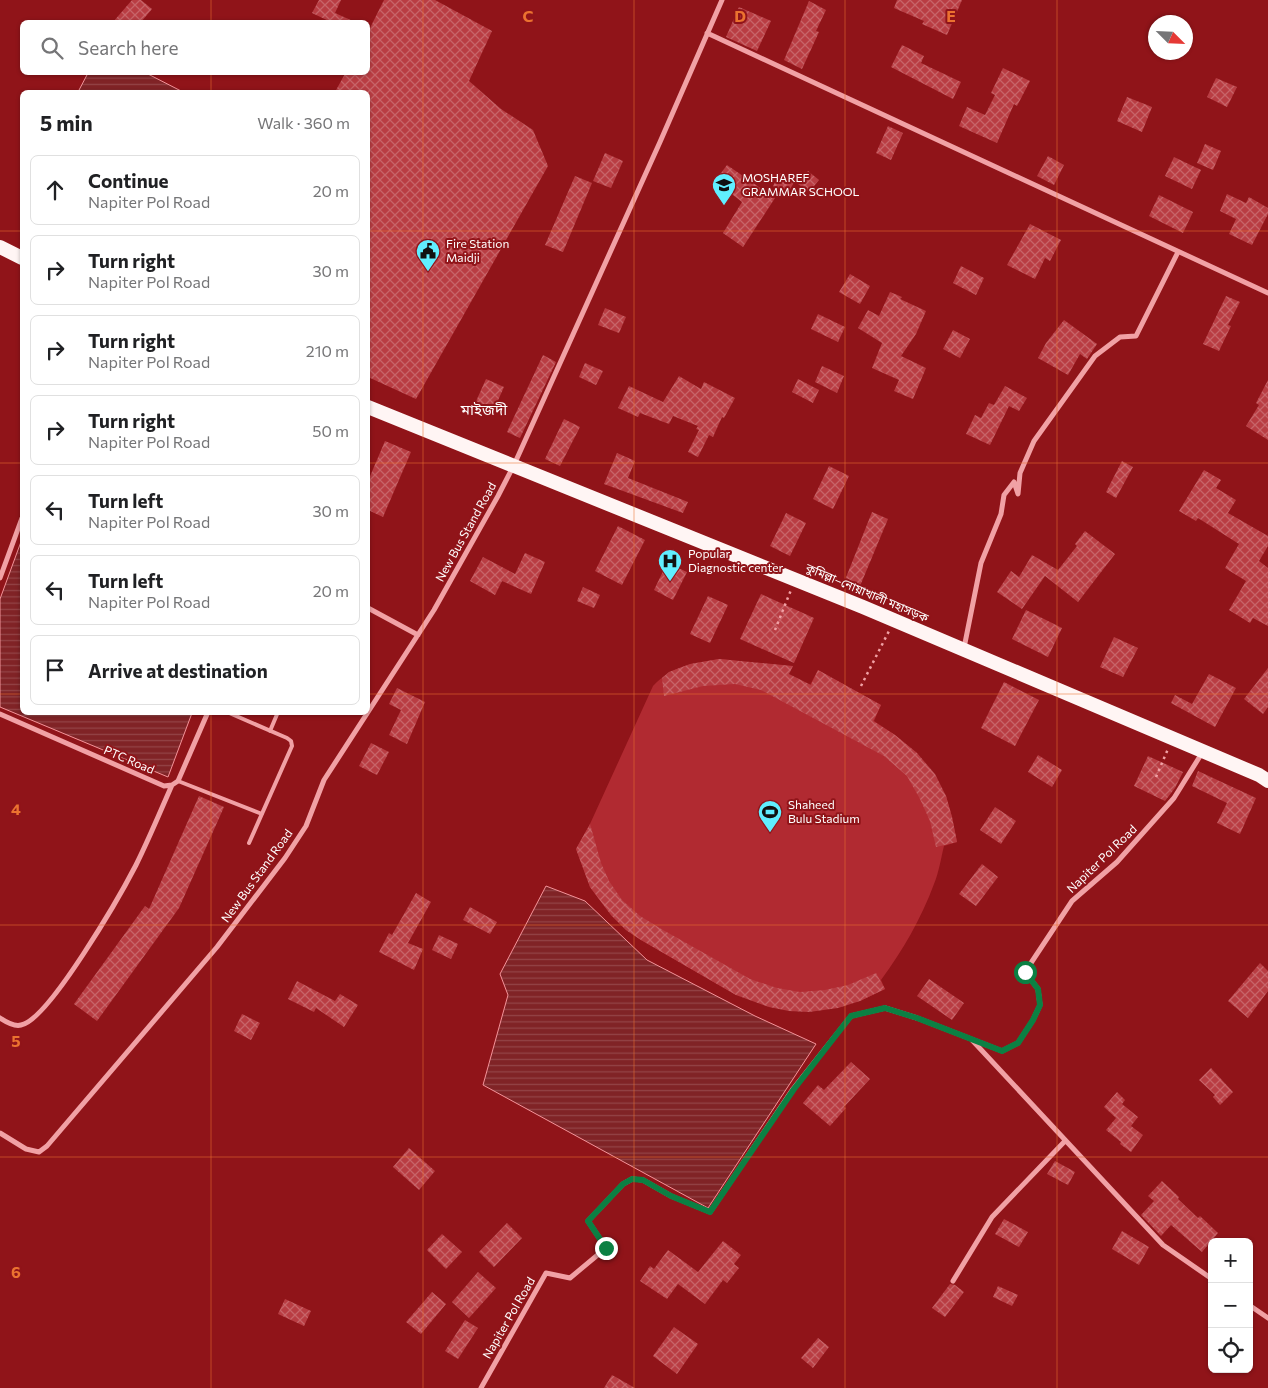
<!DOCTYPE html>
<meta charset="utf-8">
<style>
body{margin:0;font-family:Commissioner,"Noto Sans Bengali",sans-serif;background:#f2f2f2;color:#202124}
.controls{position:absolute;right:15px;bottom:15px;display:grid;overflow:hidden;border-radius:8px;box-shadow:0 1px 4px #0004}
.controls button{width:45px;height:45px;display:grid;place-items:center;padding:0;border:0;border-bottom:1px solid #e0e0e0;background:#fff;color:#202124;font:25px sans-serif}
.compass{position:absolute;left:1148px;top:15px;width:45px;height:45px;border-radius:50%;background:#fff;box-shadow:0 1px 4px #0004;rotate:114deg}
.stop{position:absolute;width:15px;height:15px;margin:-11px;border:4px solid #0b8043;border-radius:50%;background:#fff}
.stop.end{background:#0b8043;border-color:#fff;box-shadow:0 1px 5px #0008}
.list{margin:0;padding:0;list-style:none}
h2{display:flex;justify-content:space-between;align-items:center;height:65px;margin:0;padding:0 20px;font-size:21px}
h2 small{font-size:16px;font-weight:400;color:#757577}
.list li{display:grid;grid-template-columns:32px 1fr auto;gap:15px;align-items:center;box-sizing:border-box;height:70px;margin:0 10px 10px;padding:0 10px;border:1px solid #e0e0e0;border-radius:8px}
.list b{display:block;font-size:19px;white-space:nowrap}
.list p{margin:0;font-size:16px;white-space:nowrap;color:#757577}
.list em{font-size:16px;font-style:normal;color:#757577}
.icon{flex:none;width:28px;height:28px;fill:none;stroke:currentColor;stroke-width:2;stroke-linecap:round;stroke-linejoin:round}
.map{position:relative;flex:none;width:1268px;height:1388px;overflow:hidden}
.search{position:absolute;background:#fff;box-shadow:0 1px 4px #0004;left:20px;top:20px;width:350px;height:55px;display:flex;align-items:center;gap:12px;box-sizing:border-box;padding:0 18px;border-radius:8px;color:#757577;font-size:19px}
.panel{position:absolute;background:#fff;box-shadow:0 1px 4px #0004;left:20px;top:90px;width:350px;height:625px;border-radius:8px}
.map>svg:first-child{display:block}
</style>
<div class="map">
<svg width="1268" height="1388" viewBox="0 0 1268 1388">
<defs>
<pattern id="water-rules" width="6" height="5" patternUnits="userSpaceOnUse" patternTransform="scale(1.25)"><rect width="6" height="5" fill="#802326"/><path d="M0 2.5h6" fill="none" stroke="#934447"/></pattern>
<pattern id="building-cross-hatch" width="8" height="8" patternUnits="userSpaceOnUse" patternTransform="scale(1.25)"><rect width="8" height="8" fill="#b93d43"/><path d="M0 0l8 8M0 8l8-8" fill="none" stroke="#c76469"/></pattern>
</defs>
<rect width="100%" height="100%" fill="#901419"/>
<path fill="#b12a31" d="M719,659C756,662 778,668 810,685L818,670L881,705L874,721L895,735L917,753L946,796L952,817L957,842L944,846C941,858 939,872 934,884C921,919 903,950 881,980L885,989L860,1001L736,995L641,940L626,930L611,915L590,887L576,849L590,824L653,686C673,665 692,664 719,659Z"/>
<path fill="url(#water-rules)" stroke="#f49399" d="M88,73H146L183,92H78Z
M22,539V712L192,713L168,777L0,707V599Z
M546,886L585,901L647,960L755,1016L816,1044L708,1208L483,1085L508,995L500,974Z"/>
<path fill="url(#building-cross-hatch)" d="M132,0H141L152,9L141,22H113Z
M319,0H341L335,13L355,22H331L312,13Z
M384,0H435L492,31L469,81L501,109L533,130L548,166L416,399L368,377V92H335L346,72H368V32Z
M897,0H962L947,35L922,24L924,21L894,8Z
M809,1L826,10L816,31L819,32L802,69L784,60Z
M739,7L771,21L757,51L726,37Z
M902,45L924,56L921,63L961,82L953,99L891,67Z
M1003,68L1030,81L1017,106L1014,104L997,143L959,126L967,107L985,115L995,95L991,93Z
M1216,78L1237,87L1227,107L1207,97Z
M1127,97L1152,107L1142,132L1117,121Z
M888,126L903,133L891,160L876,153Z
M1205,144L1221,151L1213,170L1197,163Z
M605,153L623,161L611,188L593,181Z
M1048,156L1064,165L1054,185L1037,176Z
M1174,157L1201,170L1192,189L1165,176Z
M727,165L775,198L743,247L723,233L742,202L715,181Z
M808,171L819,180L809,192L798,184Z
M780,173L795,181L787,194L773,186Z
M575,176L592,183L563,252L545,245Z
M1227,194L1246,203L1249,197L1268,208V214L1252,245L1229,234L1236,219L1220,211Z
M1159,195L1193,212L1183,233L1149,216Z
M1030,224L1061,240L1050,261L1045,258L1035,279L1007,265Z
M961,266L984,278L976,295L953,283Z
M850,274L870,286L860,304L839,292Z
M890,292L902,297L900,299L926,311L916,334L901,356L926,368L913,399L894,391L899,380L872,368L882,343L858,328L868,310L879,316Z
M1226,296L1240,302L1228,325L1231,326L1219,351L1203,344Z
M605,308L626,317L619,333L598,325Z
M818,314L845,327L838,342L811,329Z
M1064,320L1097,344L1087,359L1080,354L1068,375L1038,358L1046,343Z
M953,330L970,339L960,358L943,349Z
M543,355L556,362L520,438L507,432Z
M585,363L603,371L596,385L579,377Z
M822,366L844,376L837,393L815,382Z
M679,376L701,389L704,382L735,398L724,418L722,417L713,437L709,435L698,457L688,452L699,430L696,429L698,426L673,416L669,424L640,413L638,417L618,408L629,386L663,402Z
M486,379L504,387L491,416L473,408Z
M798,379L819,390L813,403L792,392Z
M1268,380V440L1246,426L1259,405L1256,403Z
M1005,386L1027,398L1019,411L1009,406L990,445L966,434L975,415L981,418L989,403L994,405Z
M564,419L580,427L560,466L545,459Z
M385,441L411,452L383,517L368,510V481Z
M617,453L635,461L628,478L688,502L683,513L604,484Z
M1122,461L1133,467L1116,498L1106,492Z
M829,466L849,476L833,509L813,499Z
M1204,470L1221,480L1216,488L1236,500L1228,513L1268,536V546L1259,561L1268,568V626L1253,618L1250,623L1229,610L1246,581L1225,568L1239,544L1198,518L1196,521L1179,511Z
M872,512L888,519L860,586L845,580Z
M786,513L806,523L790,556L770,546Z
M618,526L645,540L622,585L595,571Z
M1085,531L1115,554L1078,602L1045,576L1022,609L997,592L1011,571L1019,577L1032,555L1058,570L1077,546L1075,544Z
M525,553L545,562L531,594L502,581L495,595L470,581L483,557L515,574Z
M667,563L687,572L673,600L654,590Z
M583,587L600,595L594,608L577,601Z
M761,594L814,618L794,663L740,639Z
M708,596L728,605L710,643L690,634Z
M1026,610L1062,628L1048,657L1012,639Z
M1114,637L1138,648L1123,677L1100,667Z
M719,659L793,666L789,674L811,685L818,670L881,705L873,721L895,735L917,753L935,774L946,796L952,817L957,842L936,847L930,821L920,799L907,776L884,756L761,690L735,684L703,686L664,696L662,678L669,672L690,664Z
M1268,668V707L1263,714L1244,699Z
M1209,674L1236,688L1215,727L1171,703L1175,695L1192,704Z
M1004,682L1039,700L1015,746L981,728Z
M397,688L425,702L407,744L389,735L401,710L389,704Z
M371,743L389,752L377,775L359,766Z
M1038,755L1062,770L1052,787L1028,772Z
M1148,756L1183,772L1175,788L1165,801L1134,786Z
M1198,771L1256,798L1240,834L1217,823L1227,803L1192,786Z
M199,796L224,807L179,908L97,1021L74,1004L145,906L149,909Z
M995,807L1016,821L1001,844L980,830Z
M590,824L601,863L609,881L622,900L640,916L663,930L750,979L777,988L800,992L825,990L848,985L876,973L885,989L860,1001L838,1008L809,1012L789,1011L769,1007L736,995L641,940L626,930L611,915L590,887L576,849Z
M982,864L998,877L976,906L959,894Z
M416,893L431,902L408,943L423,949L414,970L379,952L389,933L392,935Z
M470,907L497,922L490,934L463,920Z
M439,935L458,944L451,959L432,950Z
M1260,963L1268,971V991L1248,1018L1228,1001Z
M929,979L964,1003L952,1020L917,996Z
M297,981L335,1001L340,994L358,1005L344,1027L316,1008L314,1012L288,999Z
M242,1014L260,1023L251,1040L234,1031Z
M851,1062L870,1079L844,1107L846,1108L830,1126L803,1103L818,1085L824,1090Z
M1211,1068L1233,1092L1220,1105L1213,1097L1215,1095L1199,1080Z
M1117,1092L1125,1100L1122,1104L1138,1117L1131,1126L1143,1135L1131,1152L1120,1144L1121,1142L1106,1130L1116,1118L1104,1107Z
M409,1148L435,1171L419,1190L393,1167Z
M1055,1161L1075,1172L1068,1185L1047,1174Z
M1162,1181L1179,1197L1178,1199L1198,1218L1200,1216L1218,1233L1202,1252L1171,1225L1161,1236L1141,1215L1154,1201L1148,1196Z
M1004,1219L1028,1232L1019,1247L995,1234Z
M507,1223L522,1238L494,1267L479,1252Z
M1122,1231L1149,1247L1139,1265L1112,1249Z
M442,1234L462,1252L446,1269L427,1250Z
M723,1241L741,1255L734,1264L739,1268L727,1283L723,1280L705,1304L678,1284L667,1299L640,1281L650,1266L654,1269L668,1250L698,1272Z
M478,1272L496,1288L469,1318L452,1302Z
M950,1284L955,1285L964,1292L945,1317L932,1308Z
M998,1286L1018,1295L1012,1306L993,1297Z
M432,1292L446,1304L421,1334L406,1322Z
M285,1299L311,1311L304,1326L278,1314Z
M465,1320L478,1328L458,1359L445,1351Z
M674,1327L698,1344L677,1374L653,1356Z
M818,1338L829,1347L813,1368L801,1358Z
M612,1375L635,1388H604Z"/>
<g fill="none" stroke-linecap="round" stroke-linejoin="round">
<path stroke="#f1a1a5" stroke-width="2.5" stroke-dasharray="2.5 4" stroke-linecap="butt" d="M775,630L791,590
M861,686L889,631
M1156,777L1168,749"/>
<path stroke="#f1a1a5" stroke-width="4" d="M227,712L287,738L291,741L292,746L249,843
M270,731L278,712
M178,781L262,814"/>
<path stroke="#f1a1a5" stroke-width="5" d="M707,33L1268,293
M0,578L22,518
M368,608L418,635
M964,648L981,563L1001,514L1004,495L1014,482L1018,494L1020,473L1034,441L1095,356L1120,337L1136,336L1178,252
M0,714L164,786L172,785L178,781L208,712
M0,1018C6,1022 14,1027 21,1025C49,1020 121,894 136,865C149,839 160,812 172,785
M972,1040L1163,1245L1212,1279
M0,1133L26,1149L39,1152L47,1146L217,947L285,858L306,826L324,780L434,610L498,496L514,465L660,142L722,0
M953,1281L992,1217L1065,1141
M1249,1305L1268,1318
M481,1388L546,1273L570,1278L606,1248L588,1221L623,1184L632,1179L643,1180L671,1196L710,1212L793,1089L851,1016L885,1008L917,1018L1002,1051L1018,1043L1033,1020L1040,1005L1038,989L1025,972L1072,901L1117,862L1174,798L1202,753"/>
<path stroke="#fff5f4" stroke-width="14" d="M0,247L22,258
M368,407L863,607L1259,775L1268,781"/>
</g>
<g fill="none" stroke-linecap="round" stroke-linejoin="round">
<path stroke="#0b8043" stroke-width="6" d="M606,1248L588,1221L623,1184L632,1179L643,1180L671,1196L710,1212L794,1089L851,1016L885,1008L917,1018L1002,1051L1018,1043L1033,1020L1040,1005L1038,989L1025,972"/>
</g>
<path fill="none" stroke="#eb7230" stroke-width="1" stroke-opacity="0.55" d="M211,0V22M423,0V1388M634,0V1388M845,0V1388M1057,0V1388M211,72V92M0,231H22M368,231H1268M0,463H22M368,463H1268M0,694H22M368,694H1268M211,712V1388M0,925H1268M0,1157H1268"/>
<defs>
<g id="school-pin" transform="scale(1.25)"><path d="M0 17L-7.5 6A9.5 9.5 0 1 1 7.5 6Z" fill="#60eeff" stroke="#901419"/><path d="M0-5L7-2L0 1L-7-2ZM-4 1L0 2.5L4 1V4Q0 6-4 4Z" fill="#111"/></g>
<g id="civic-pin" transform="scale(1.25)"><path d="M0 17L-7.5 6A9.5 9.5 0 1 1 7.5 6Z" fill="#60eeff" stroke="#901419"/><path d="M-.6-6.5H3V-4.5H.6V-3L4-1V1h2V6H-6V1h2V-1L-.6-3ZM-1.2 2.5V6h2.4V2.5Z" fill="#111"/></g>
<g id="hospital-pin" transform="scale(1.25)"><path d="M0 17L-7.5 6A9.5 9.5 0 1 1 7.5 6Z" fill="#60eeff" stroke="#901419"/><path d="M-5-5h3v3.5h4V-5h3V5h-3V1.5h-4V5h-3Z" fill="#111"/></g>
<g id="stadium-pin" transform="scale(1.25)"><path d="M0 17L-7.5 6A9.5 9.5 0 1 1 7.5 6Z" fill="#60eeff" stroke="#901419"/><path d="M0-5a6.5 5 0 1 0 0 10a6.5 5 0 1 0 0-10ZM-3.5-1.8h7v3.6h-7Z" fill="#111"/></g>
</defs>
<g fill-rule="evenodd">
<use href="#school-pin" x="724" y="185"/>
<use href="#civic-pin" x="428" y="251"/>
<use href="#hospital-pin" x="670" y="561"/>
<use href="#stadium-pin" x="770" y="812"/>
</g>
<g text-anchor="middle" stroke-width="4" stroke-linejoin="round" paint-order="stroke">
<g font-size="12" fill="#fff" stroke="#901419" text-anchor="start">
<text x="742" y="182">MOSHAREF<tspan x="742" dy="14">GRAMMAR SCHOOL</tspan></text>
<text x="446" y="248">Fire Station<tspan x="446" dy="14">Maidji</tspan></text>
<text x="688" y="558">Popular<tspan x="688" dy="14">Diagnostic center</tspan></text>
<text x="788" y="809">Shaheed<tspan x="788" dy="14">Bulu Stadium</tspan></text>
</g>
<g font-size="12" fill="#fff" stroke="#901419">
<text transform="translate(466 532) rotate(-61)" y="4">New Bus Stand Road</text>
<text transform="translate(867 593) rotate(23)" y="4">কুমিল্লা–নোয়াখালী মহাসড়ক</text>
<text transform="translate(129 760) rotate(23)" y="4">PTC Road</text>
<text transform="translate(1102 859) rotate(-44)" y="4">Napiter Pol Road</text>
<text transform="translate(257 876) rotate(-54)" y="4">New Bus Stand Road</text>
<text transform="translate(509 1318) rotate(-60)" y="4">Napiter Pol Road</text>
</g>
<g font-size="15" fill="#fff" stroke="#901419">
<text x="484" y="415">মাইজদী</text>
</g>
</g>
<g font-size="16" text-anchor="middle" font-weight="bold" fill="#eb7230" stroke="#901419" stroke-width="4" stroke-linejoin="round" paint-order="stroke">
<text x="528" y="22">C</text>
<text x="740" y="22">D</text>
<text x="951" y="22">E</text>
<text x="16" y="815">4</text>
<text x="16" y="1047">5</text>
<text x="16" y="1278">6</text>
</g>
</svg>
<div class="controls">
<button>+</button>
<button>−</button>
<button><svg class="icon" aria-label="locate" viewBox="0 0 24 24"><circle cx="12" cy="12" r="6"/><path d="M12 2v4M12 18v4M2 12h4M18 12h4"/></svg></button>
</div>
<svg class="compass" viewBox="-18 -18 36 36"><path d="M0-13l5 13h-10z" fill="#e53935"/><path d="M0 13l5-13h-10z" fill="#757577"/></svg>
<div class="stop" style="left:1025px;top:972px"></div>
<div class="stop end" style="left:606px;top:1248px"></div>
<div class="search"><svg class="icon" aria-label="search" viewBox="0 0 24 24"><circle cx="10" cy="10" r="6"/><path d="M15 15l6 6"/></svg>Search here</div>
<section class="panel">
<h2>5 min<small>Walk · 360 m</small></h2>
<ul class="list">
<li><svg class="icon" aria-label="ahead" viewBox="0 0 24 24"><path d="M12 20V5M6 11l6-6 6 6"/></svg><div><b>Continue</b><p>Napiter Pol Road</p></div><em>20 m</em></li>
<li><svg class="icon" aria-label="right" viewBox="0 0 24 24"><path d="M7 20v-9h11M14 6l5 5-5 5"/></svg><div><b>Turn right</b><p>Napiter Pol Road</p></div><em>30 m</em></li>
<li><svg class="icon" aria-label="right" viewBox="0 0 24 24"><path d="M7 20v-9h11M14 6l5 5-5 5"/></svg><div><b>Turn right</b><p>Napiter Pol Road</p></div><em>210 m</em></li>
<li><svg class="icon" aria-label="right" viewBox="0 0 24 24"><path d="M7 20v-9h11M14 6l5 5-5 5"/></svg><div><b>Turn right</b><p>Napiter Pol Road</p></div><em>50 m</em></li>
<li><svg class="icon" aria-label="left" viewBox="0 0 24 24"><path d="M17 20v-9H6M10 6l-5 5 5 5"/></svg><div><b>Turn left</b><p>Napiter Pol Road</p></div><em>30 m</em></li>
<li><svg class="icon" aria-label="left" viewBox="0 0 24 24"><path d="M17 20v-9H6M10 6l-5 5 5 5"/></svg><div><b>Turn left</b><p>Napiter Pol Road</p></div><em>20 m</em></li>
<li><svg class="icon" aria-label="arrive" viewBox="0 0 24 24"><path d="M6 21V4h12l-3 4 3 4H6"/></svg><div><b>Arrive at destination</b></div></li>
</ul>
</section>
</div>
